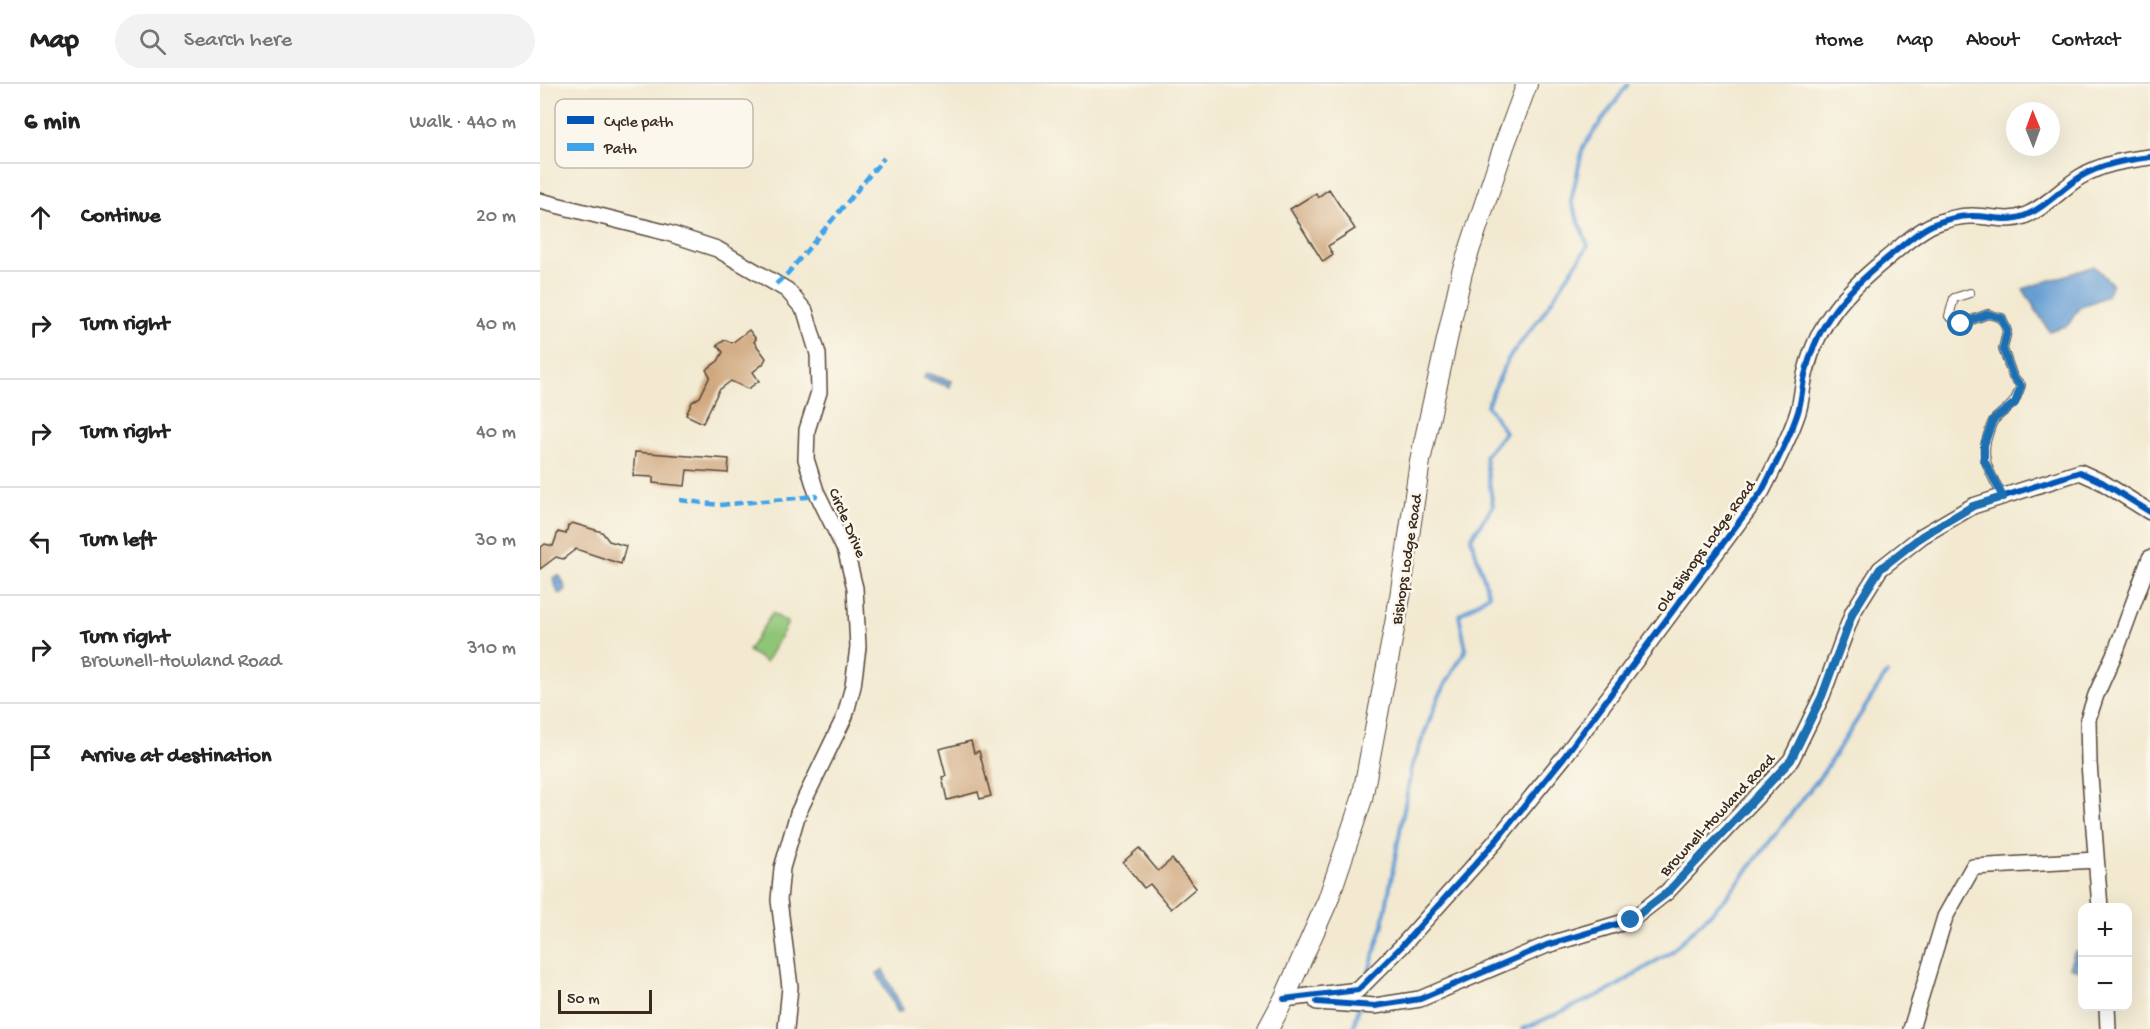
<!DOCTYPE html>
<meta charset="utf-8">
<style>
body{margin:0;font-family:"Gochi Hand",sans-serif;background:#f2f2f2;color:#222}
.controls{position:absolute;right:18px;bottom:18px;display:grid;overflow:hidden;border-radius:12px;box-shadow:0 6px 24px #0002}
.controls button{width:54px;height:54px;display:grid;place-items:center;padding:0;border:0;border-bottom:2px solid #e0e0e0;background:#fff;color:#222;font:30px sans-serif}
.compass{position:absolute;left:1466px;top:18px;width:54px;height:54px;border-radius:50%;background:#fff;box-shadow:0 6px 24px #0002;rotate:359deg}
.scale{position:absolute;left:18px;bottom:15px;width:94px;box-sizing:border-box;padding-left:6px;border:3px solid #3b2a1e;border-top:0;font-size:16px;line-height:21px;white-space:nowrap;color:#3b2a1e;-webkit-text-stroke:4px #fbf7ec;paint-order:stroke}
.stop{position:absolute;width:18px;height:18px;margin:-14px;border:4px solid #1f6fb2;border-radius:50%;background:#fff}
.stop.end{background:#1f6fb2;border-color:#fff;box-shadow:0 2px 6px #0008}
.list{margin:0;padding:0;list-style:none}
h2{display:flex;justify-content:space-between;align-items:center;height:78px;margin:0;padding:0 24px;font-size:26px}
h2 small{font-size:20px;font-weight:400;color:#767676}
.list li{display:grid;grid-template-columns:39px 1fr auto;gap:18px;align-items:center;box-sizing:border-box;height:108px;padding:0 24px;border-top:2px solid #e0e0e0}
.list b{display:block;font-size:22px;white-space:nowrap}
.list p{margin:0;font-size:20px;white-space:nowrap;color:#767676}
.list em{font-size:20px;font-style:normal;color:#767676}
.icon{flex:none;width:33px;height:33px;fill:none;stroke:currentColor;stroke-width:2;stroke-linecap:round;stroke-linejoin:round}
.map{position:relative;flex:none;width:1610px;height:945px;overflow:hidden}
header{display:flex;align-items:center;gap:36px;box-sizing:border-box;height:84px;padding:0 30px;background:#fff;border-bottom:2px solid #e0e0e0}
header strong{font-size:28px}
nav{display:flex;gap:33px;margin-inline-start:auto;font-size:21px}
.search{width:420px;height:54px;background:#f2f2f2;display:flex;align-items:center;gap:15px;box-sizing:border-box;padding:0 21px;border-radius:33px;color:#767676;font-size:22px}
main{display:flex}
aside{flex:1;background:#fff}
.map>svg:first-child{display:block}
</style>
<header>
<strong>Map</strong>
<div class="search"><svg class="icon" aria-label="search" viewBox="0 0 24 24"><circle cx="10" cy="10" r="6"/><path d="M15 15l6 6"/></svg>Search here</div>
<nav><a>Home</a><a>Map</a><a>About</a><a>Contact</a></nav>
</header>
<main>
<aside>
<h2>6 min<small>Walk · 440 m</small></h2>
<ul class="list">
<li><svg class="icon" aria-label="ahead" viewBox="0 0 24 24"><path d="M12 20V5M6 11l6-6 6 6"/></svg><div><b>Continue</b></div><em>20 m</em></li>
<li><svg class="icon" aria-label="right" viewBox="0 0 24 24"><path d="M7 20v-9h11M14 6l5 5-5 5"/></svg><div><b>Turn right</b></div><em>40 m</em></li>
<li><svg class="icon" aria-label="right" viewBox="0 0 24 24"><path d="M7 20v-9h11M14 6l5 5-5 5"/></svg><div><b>Turn right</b></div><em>40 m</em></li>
<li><svg class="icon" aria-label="left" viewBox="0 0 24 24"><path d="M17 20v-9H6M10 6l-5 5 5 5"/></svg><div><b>Turn left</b></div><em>30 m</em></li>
<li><svg class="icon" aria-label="right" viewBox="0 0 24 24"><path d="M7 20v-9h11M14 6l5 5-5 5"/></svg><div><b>Turn right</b><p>Brownell-Howland Road</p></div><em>310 m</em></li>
<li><svg class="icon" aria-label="arrive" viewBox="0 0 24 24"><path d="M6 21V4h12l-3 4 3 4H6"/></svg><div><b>Arrive at destination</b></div></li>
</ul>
</aside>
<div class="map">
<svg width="1610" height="945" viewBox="0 0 1610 945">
<rect width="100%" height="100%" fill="#fbf7ec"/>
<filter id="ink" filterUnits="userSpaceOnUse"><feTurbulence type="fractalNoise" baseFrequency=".0167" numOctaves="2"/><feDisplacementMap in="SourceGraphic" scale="12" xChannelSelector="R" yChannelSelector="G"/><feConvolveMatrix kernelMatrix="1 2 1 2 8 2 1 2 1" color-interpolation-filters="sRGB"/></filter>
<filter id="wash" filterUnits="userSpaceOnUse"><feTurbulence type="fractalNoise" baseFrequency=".008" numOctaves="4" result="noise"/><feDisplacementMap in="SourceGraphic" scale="24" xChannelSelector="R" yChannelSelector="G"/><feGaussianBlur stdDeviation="1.35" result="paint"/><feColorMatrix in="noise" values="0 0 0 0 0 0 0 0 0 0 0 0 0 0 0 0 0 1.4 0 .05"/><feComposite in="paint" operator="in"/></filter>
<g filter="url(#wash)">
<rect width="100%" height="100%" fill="#f2e9d0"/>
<path fill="#8fc577" stroke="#65784a" stroke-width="1.5" d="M232,529L248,539L226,578L208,567Z"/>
<path fill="#669ed4" stroke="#506479" stroke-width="1.5" d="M1554,182L1572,200L1567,212L1539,224L1528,241L1509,247L1483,205Z
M386,289L411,297L410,303L384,294Z
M16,492H20L26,505L22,510L18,509C16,505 15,499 13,494Z
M1535,867L1542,870L1538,886L1529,883Z
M343,886L363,926L358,929L337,889Z"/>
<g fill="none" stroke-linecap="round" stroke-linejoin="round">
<path stroke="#669ed4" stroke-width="4" d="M829,887L843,840L872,682L899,612L926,565L919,531L949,511L931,454L953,422L945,372L965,348L947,321L968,275L1000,234L1048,162L1031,117L1043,63L1088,0
M813,945L819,923
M983,945L1072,905L1132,867L1185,815L1283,689L1347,589"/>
</g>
<g id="blocks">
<path fill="#cfa67c" d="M789,105L815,145L788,162L793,171L783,178L750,125L776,109L778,113Z
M209,246L216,255L214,258L226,274L223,280L213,288L219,297L208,305L191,297L179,306L163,339L146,331L152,318L160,313L170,292L166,286L178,277L183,268L177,261L185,256L192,259Z
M95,368L189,375L188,389L147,386L145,402L113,399V393L93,392Z
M32,439L62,448L69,457L86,462L81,480L36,465L23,475L16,473L0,485V464L5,460L13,462L18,448L26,450L28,442Z
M431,657L434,669L439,667L451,712L440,715L438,708L407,716L402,693L406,692L399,665Z
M599,764L618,787L632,775L656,804L631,825L610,800L604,804L583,778Z"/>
</g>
</g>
<g filter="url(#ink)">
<use href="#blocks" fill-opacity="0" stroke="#564739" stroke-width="1.5"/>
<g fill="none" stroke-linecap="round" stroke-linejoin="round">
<g stroke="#564739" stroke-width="10">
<path id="service" d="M1430,209L1414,214L1409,232L1421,240L1448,230L1462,234L1467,247L1463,265L1473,293L1481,301C1473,324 1472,319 1456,334C1451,338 1450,345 1448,351C1439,375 1452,392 1463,413"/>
</g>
<g stroke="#564739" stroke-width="18">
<path id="minor" d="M0,117L128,149L177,165L247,206L265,227L278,270L279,308L267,346L266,375L276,407L306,468L315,504L318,563L313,602L305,632L258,729L242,784L239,816L250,903L246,945
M1560,824L1549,679L1548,635L1556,611L1577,564L1610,474
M744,915L818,906L861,863L955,758L1024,673L1222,407C1235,381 1249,356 1258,328C1262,315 1262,301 1266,287C1278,237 1307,207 1346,175C1361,163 1376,148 1394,140C1405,136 1418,132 1430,132C1448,131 1466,139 1484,132C1505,124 1521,105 1540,93C1561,80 1586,76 1610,73
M777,918L835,922L880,915L1007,861L1091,836L1127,808L1251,676L1282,612L1313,528L1340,485L1382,452L1433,422L1540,388L1562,398L1610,428
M1567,922L1568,945
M1371,945L1405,833L1433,783L1556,776"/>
</g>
<g stroke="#564739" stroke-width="22">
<path id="tertiary" d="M728,945L744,915L788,816L822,715L860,513L880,377L922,188L964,62L987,0"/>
</g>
<use href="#service" stroke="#fff" stroke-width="8"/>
<use href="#minor" stroke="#fff" stroke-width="15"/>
<use href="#tertiary" stroke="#fff" stroke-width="20"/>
<path stroke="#3fa3ea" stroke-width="4.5" stroke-dasharray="9 4.5" stroke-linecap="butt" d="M236,200L248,189L344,74
M140,416L179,421L278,412"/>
<g stroke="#fbf7ec" stroke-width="10">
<path id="cycleway" d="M744,915L818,906L861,863L955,758L1024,673L1222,407C1235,381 1249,356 1258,328C1262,315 1262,301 1266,287C1278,237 1307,207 1346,175C1361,163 1376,148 1394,140C1405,136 1418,132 1430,132C1448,131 1466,139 1484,132C1505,124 1521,105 1540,93C1561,80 1586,76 1610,73
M777,918L835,922L880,915L1007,861L1091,836L1127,808L1251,676L1282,612L1313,528L1340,485L1382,452L1433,422L1540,388L1562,398L1610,428"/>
</g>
<use href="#cycleway" stroke="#0057b8" stroke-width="6"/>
</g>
</g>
<g fill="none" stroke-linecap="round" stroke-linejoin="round" filter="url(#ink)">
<path stroke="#1f6fb2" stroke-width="8" d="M1091,836L1128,808L1251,676L1282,612L1313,528L1340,485L1382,452L1433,422L1463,413L1444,376V361L1453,336L1475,319L1481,302L1473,293L1463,265L1467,247L1462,234L1448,230L1421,240"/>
</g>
<g text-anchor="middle" stroke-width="5" stroke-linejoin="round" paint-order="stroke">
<g font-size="16" fill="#3b2a1e" stroke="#fbf7ec">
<text transform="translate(309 438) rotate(67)" y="6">Circle Drive</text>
<text transform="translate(1164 461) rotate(-54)" y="6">Old Bishops Lodge Road</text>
<text transform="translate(865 475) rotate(-81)" y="6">Bishops Lodge Road</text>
<text transform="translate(1176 730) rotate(-47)" y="6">Brownell-Howland Road</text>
</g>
</g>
<rect x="15" y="15" width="198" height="69" rx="9" fill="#fbf7ec" stroke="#c1baae" stroke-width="1.5"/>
<rect x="27" y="32" width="27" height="8" fill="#0057b8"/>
<rect x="27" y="59" width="27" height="8" fill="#3fa3ea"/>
<g font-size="16" fill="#3b2a1e">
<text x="64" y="42">Cycle path</text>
<text x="64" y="69">Path</text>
</g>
</svg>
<div class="controls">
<button>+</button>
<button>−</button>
</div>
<svg class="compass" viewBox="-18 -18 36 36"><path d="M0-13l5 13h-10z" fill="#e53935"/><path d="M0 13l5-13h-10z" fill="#767676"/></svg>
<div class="scale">50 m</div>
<div class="stop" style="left:1421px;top:240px"></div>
<div class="stop end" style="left:1091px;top:836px"></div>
</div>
</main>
